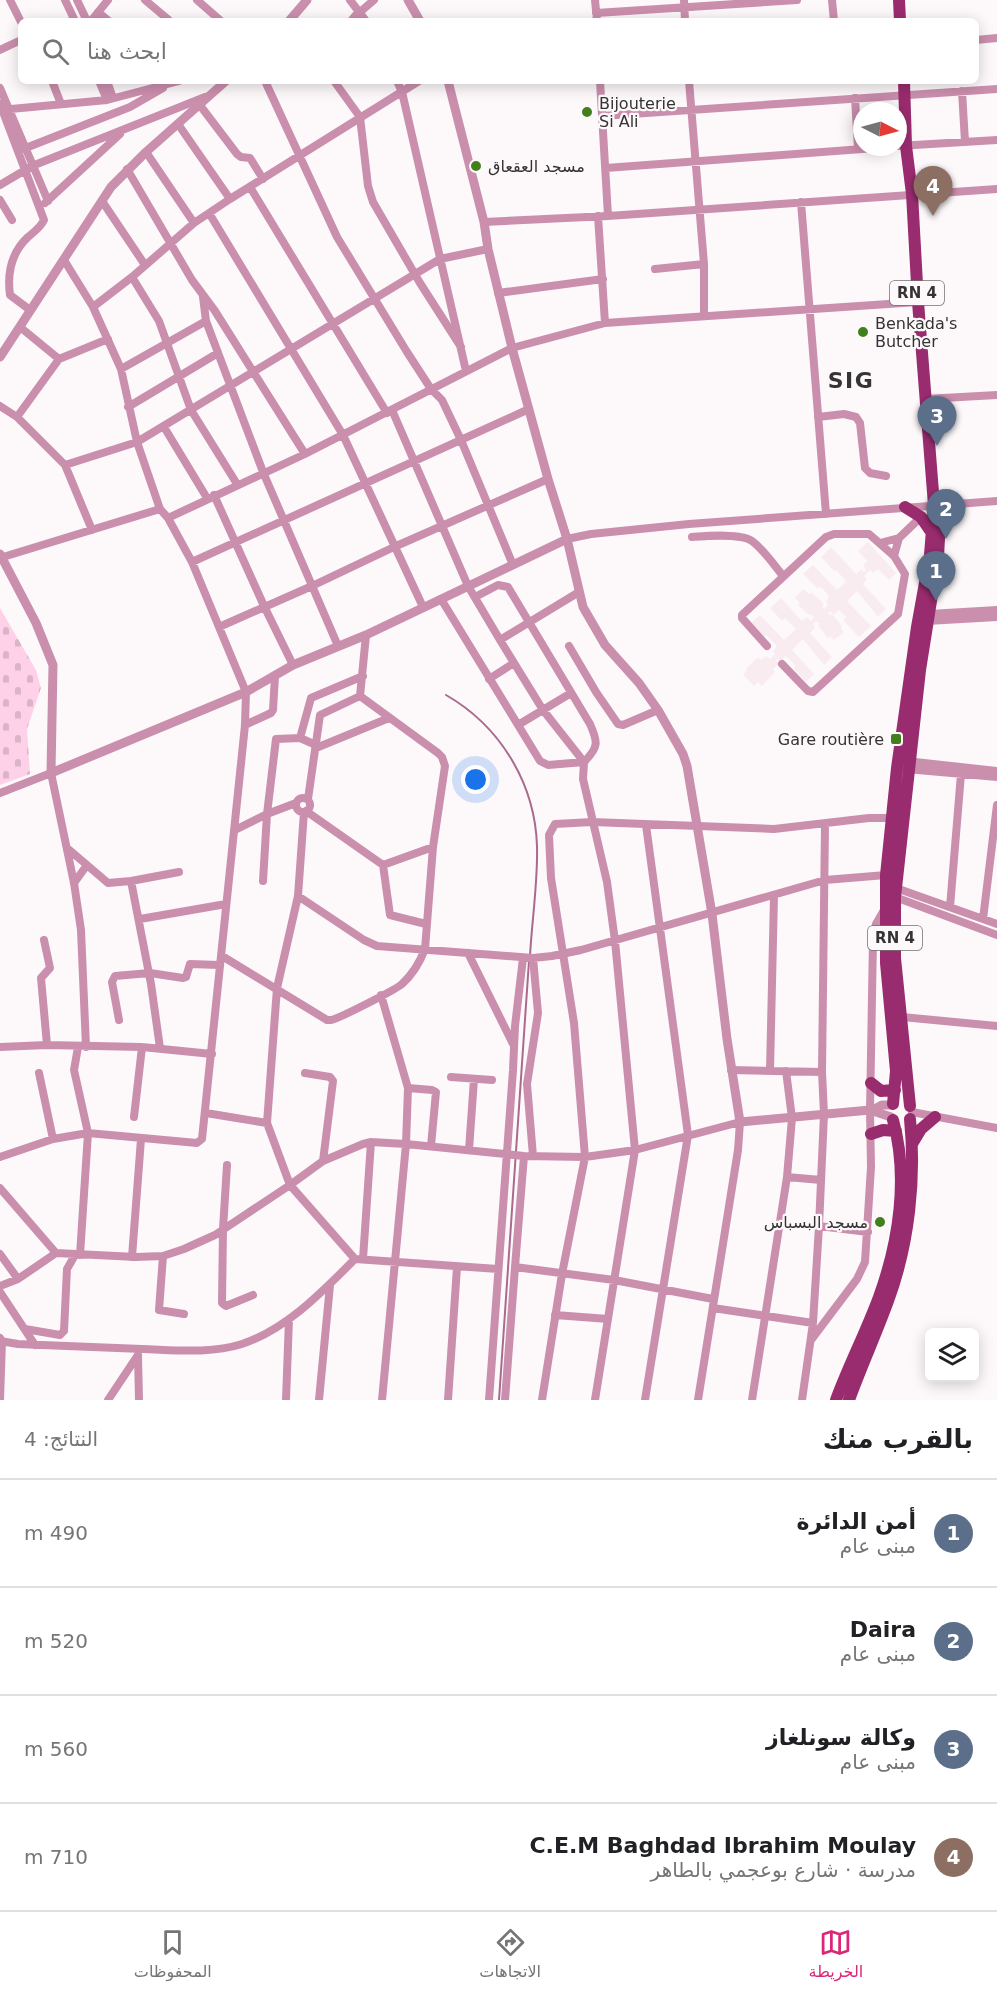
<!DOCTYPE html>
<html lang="ar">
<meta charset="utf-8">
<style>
body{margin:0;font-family:"DejaVu Sans",Vazirmatn,sans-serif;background:#f2f2f2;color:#202124;direction:rtl}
.controls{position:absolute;right:18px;bottom:18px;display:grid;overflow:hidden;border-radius:9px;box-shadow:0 3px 15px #0003}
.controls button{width:54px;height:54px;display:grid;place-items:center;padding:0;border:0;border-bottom:2px solid #e0e0e0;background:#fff;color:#202124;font:30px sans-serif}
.compass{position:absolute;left:853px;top:102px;width:54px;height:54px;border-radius:50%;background:#fff;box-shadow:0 3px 15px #0003;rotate:96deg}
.you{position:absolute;left:476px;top:780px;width:21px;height:21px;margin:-15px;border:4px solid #fff;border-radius:50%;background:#1a73e8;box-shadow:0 0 0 9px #1a73e833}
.badge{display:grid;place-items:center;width:39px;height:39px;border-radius:50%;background:#db2777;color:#fff;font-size:20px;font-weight:700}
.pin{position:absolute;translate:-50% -50px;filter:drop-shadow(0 2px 3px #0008)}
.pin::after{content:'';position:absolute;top:32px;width:21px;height:18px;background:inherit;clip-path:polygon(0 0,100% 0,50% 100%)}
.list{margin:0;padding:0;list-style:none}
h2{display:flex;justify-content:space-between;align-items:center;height:78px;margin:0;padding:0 24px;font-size:26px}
h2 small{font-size:20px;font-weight:400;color:#757577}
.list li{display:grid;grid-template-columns:39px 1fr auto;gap:18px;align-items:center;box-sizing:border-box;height:108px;padding:0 24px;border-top:2px solid #e0e0e0}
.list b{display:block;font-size:22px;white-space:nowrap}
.list p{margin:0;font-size:20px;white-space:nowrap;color:#757577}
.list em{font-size:20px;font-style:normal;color:#757577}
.icon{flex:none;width:33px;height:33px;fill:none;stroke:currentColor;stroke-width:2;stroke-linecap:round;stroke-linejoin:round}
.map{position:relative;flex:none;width:997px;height:1400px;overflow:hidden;direction:ltr}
.search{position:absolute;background:#fff;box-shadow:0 3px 15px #0003;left:18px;right:18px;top:18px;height:66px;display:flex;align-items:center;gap:15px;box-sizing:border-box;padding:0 21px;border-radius:9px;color:#757577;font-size:22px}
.sheet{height:510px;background:#fff}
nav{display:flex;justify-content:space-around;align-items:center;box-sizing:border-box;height:84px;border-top:2px solid #e0e0e0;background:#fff;font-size:16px;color:#757577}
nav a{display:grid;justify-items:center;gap:3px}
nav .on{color:#db2777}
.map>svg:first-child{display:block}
</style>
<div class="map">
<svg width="997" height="1400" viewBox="0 0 997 1400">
<defs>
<pattern id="cemetery-stones" width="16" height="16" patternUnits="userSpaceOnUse" patternTransform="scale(1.5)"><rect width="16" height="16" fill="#ffd1e8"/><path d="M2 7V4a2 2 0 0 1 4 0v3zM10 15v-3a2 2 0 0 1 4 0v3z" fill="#dbb4c8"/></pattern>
</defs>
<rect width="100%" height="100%" fill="#fdf9fb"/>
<path fill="#f8ecf1" d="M868,542L896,573L889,580L878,569L873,573L870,570L864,576L867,579L863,584L886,609L878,617L857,591L847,601L871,626L859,637L843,620L846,617L839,610L834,615L830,611L828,613L830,615L832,614L842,626L841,628L844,632L834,640L830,636L828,638L818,626L820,624L816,621L813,624L815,628L810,633L832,657L824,665L803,639L792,650L814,674L806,682L794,669L795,665L786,656L780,662L777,659L776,661L778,664L773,669L775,672L762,686L758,682L754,686L743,675L747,671L746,669L758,657L761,660L766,656L770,659L775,654L773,651L777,646L767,636H763L751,623L760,615L784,640L796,629L785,618L782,621L770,608L781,598L802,621L807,617L811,621L814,617L811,614L809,615L798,605L799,602L795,598L803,589L809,594L812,593L824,604L822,607L824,609L828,605L826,602L829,596L821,587L817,588L803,574L813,565L837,590L846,581L837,571H834L821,557L831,547L856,574L861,569L864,572L866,570L863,566L867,561L858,551Z"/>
<path fill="url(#cemetery-stones)" d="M0,608L36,670L41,688L27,729L30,774L0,785Z"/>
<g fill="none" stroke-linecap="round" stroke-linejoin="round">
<path stroke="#aa6a8d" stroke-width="2" d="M446,695C500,726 535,783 537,846C538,882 532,919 530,956
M499,1400L529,961"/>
<path stroke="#cb8fae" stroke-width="8" d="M10,0L21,22
M65,0L75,21
M77,0L87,21
M145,0L170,21
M197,0L221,21
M350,0L366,21
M595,0L597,21
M684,0L685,21
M832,0L834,21
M98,12L109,21
M360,12L374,0
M596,13L797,0
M91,21L108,0
M351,21L359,11
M976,40L997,38
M0,50L21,40
M52,81L61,104
M99,81L107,100
M107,81L113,98
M265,81L337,237L407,352L431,389L442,400L461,440L513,565
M334,81L360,117L368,186L373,202L420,283L461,347
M397,81L402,92L466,371
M600,81L608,216
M689,81L704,264V315
M0,88L48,201
M962,91L965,142
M855,98L858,149
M0,104L44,220C41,227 34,232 28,237C12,252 7,273 10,295L30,310
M199,104L237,154L241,157L250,158L263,179
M0,110L107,100L179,81
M602,116L997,89
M178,124L230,199
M898,146L997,140
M18,151L130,107L163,88
M146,152L194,223
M606,168L889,147
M127,169L192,280L215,311L305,454
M0,185L32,166L205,97
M250,187L387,413
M0,200L12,220
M102,201L145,265
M801,202L826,514
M45,203L120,134
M209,213L343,435L423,607
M598,216L605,323
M484,222L608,216L997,189
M655,269L704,264
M132,277L159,321L191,410L237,484
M498,293L603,279
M203,297L206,321L263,472L338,646
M93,307L132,277L194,223L230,199L419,81
M20,327L59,359
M121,369L206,321
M925,399L997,395
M0,406L17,417L65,465L92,530
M128,407L218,353
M392,410L468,586L500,640L579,592
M17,417L59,359L108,339
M818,417L844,414L856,417L860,423L865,468L870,473L886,476
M164,427L207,498
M65,465L137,442L440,259L488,249
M214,495L264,606L293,665
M168,518L305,454L512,348L605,323L918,302
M692,537C706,536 741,533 752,541C764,550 774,565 783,576
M567,539L591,534L689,524L997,501
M880,543L899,538
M894,556L899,538L921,517
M3,557L160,509
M192,562L529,409
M475,597L498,585L508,587L590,724C598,742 599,747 584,762L583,779L607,882L615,941L635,1150L595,1400
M441,599L540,761L548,765L584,762L543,710L500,640
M929,614L997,610
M927,621L997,617
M219,627L312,586L394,547L548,479
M569,646L596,692L618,724L623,725L658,710
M767,646L742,618V615L826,537L834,534H869L894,556L905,574L898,614L813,692L808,691L782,664
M489,679L514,663
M245,725L271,713L273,710L275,676
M518,725L571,693
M316,745L300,738L311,698L363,676
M316,748L389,718
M906,761L997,771
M906,769L997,777
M0,793L51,773L74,883L81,930L86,1047
M296 805a7 7 0 1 1 14 0a7 7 0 1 1-14 0Z
M308,799L320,715L360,696L366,635
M306,811L383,865L433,847
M304,812L298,896L277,988L267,1123L290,1185L355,1259L498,1269
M235,830L267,814L296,803
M67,848L108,883L131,881L151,984L160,1048
M383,865L390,915L426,924
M131,881L179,872
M263,881L267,814L276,739L300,738
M74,883L87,865
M896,888L997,924
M298,896L364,940L377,946L533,958L552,956L581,950L825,880L886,875
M895,897L997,935
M950,907L961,774
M140,919L226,904
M983,919L997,805
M44,940L50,968L41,978L47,1045
M468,953L513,1044
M222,956L327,1020H331C338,1019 397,989 402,984C413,974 420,962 425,949L433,847L445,766L442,757L438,753L360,696
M533,958L538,1013L527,1084L533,1156
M381,995L408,1088L406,1144L382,1400
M902,1017L997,1026
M119,1020L112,982L115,976L150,973L183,978L186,977L190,964L219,965
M0,1047L47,1045L142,1047L212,1054
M78,1047L74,1070L88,1133L80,1255
M731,1070L822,1072
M770,1071L774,896
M39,1073L53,1139
M305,1073L330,1077L333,1081L323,1161
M451,1077L492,1080
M408,1088L432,1090L436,1092L431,1146
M912,1112L997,1128
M206,1113L267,1123
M134,1117L142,1047
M469,1150L474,1079
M0,1157L53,1139L88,1133L197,1143L202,1139L245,725L246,692L192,562L168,518L160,509L137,442L121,369L93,307L64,260
M227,1165L223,1229L222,1303L226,1306L253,1295
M787,1177L821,1180
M0,1188L56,1253
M819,1226L868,1232
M0,1254L18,1279
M163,1256L159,1310L184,1314
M132,1257L141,1139
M363,1259L371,1142
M515,1267L524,1156
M0,1286L18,1279L56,1253L136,1257L163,1256L184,1249L215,1235L290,1185L323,1161L363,1144L371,1142L406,1144L524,1156L585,1157L635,1150L740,1122L738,1150L698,1400
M0,1292L35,1345
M713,1308L813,1323
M555,1315L608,1319
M25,1329L60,1335L64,1331L67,1269L75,1255
M0,1338L2,1341L0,1400
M811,1340L857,1279L865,1262L871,1167L870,1110L873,940L876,924L884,910
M0,1341L18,1344C59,1346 100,1347 142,1349C175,1350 210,1354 242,1344C287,1329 323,1291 355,1259
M138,1356L139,1400
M108,1400L138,1355
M286,1400L289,1319
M319,1400L330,1285
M448,1400L457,1267
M489,1400L513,1070L515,1026L523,958
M505,1400L515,1267L614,1280L713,1299
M542,1400L562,1274L585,1157L574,1023L551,878L549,835L555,824L592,822L774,829L869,818H891
M645,1400L688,1135L646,825
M752,1400L787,1177L792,1118L786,1071
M802,1400L813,1323L819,1226L824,1114L822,1072L825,824"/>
<path stroke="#cb8fae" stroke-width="9" d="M408,0L420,21
M289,21L307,0
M448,81L484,222L488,249L512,348L548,479L567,539L583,607L605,645L639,683L658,710L683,754L687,766L712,914L727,1039L740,1122L870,1110L891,1117
M0,357L111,187L146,152L226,81
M0,554L36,623L53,665L51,773L246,692L293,665L366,635L567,539
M873,1110L882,1105H892"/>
<path stroke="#992c6f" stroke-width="12" d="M899,0L900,21
M905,507L921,517L932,533
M942,531L951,513L958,504
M871,1083L881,1091L895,1090
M893,1104L896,1071L886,963V875L897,768L917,627L930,555L934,505L918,302L912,194L906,146L904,81
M910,1106L895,958V897L920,670L938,557L940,520
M871,1134L883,1130L896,1131
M912,1144L921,1129L935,1117
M836,1400C849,1365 866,1332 879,1297C899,1242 909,1177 893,1120
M849,1400C861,1367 876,1334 888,1301C909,1244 916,1179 910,1119"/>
</g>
<g fill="#42801e" stroke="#fdf9fb" stroke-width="2">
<circle cx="587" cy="112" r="6"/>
<circle cx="476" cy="166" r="6"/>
<circle cx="863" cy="332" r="6"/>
<rect x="890" y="733" width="12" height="12" rx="3"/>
<circle cx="880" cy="1222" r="6"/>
</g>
<g text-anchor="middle" stroke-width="4.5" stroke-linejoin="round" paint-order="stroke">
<g fill="#fdf9fb" stroke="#716f70" stroke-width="1.5">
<rect x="890" y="281" width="54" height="24" rx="4.5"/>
<rect x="868" y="926" width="54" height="24" rx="4.5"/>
</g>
<g font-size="15" font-weight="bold" fill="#353435">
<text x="917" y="298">RN 4</text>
<text x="895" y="943">RN 4</text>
</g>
<g font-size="16" fill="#353435" stroke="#fdf9fb" text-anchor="start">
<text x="599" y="109">Bijouterie<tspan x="599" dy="18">Si Ali</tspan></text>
<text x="488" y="172">مسجد العقعاق</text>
<text x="875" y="329">Benkada's<tspan x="875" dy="18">Butcher</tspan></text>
<text x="884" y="745" text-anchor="end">Gare routière</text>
<text x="868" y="1228" text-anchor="end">مسجد البسباس</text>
</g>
<g font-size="22" font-weight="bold" letter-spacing="1.5" fill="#353435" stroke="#fdf9fb">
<text x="851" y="388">SIG</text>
</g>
</g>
</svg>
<div class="controls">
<button><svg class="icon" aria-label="layers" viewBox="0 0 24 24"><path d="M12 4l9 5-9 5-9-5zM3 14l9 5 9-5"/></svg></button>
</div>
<svg class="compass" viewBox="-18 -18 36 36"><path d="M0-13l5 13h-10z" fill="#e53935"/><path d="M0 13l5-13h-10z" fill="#757577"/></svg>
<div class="you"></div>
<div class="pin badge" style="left:936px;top:601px;background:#5c6f8a">1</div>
<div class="pin badge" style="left:946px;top:539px;background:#5c6f8a">2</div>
<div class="pin badge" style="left:937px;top:446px;background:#5c6f8a">3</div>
<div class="pin badge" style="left:933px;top:216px;background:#8d6e63">4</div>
<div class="search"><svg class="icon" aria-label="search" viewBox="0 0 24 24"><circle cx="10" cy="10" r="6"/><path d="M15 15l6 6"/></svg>ابحث هنا</div>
</div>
<section class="sheet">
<h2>بالقرب منك<small>النتائج: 4</small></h2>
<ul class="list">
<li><span class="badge" style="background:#5c6f8a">1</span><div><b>أمن الدائرة</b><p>مبنى عام</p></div><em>490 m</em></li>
<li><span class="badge" style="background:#5c6f8a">2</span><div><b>Daira</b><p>مبنى عام</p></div><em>520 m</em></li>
<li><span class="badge" style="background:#5c6f8a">3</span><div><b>وكالة سونلغاز</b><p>مبنى عام</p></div><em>560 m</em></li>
<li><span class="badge" style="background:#8d6e63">4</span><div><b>C.E.M Baghdad Ibrahim Moulay</b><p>مدرسة · شارع بوعجمي بالطاهر</p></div><em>710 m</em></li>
</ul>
</section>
<nav>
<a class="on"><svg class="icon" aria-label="map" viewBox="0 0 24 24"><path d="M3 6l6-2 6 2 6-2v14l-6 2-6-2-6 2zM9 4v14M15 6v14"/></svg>الخريطة</a>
<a><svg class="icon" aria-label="directions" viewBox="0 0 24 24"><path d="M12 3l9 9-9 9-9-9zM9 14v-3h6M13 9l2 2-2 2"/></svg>الاتجاهات</a>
<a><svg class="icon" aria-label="saved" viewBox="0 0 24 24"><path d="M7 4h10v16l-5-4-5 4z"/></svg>المحفوظات</a>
</nav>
